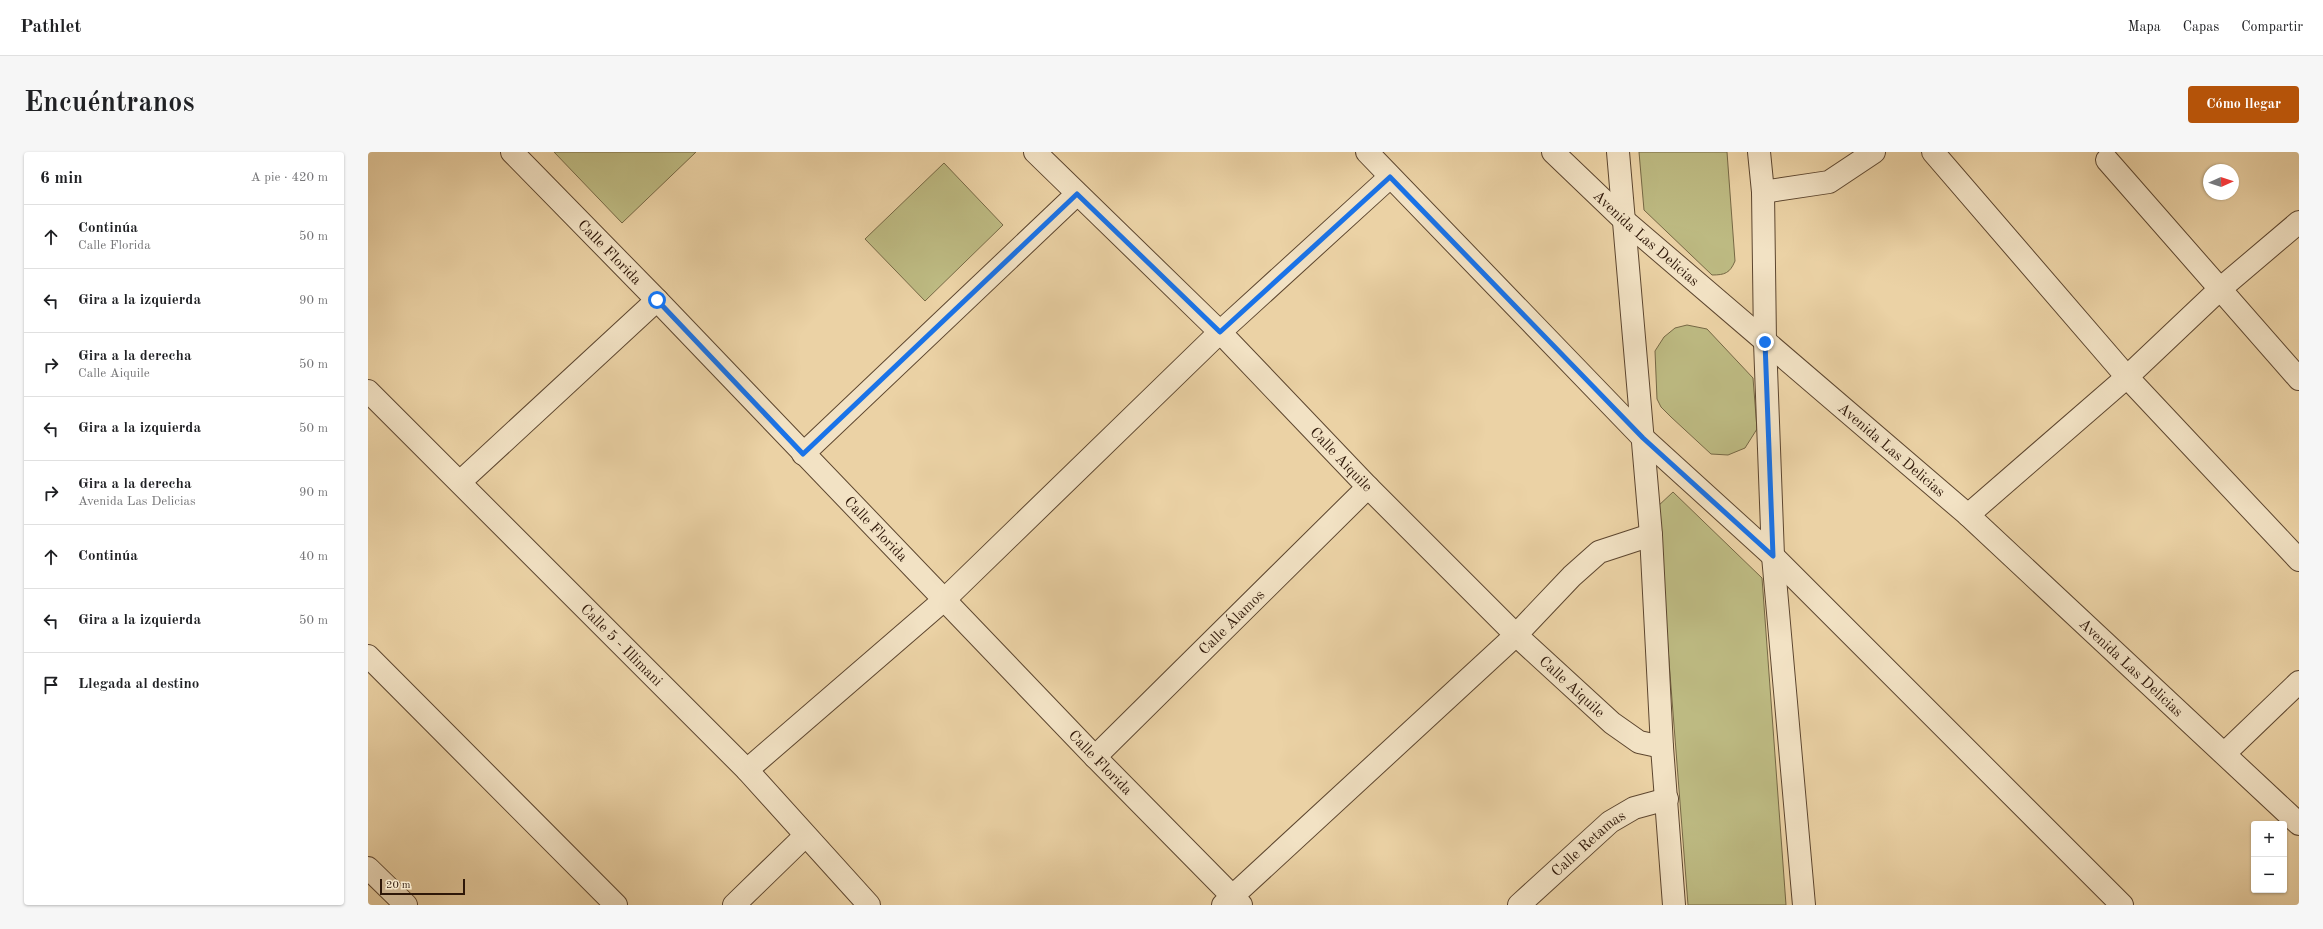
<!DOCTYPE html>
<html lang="es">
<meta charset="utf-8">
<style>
body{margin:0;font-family:"Old Standard TT",serif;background:#f6f6f6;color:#202124}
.controls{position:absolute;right:12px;bottom:12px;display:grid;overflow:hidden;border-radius:4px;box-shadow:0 1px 3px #0004}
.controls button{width:36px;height:36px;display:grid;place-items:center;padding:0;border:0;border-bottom:1px solid #e0e0e0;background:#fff;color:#202124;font:20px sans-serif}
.compass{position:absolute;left:1835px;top:12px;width:36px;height:36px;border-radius:50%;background:#fff;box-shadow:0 1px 3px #0004;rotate:87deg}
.scale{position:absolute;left:12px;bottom:10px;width:85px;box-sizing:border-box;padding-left:4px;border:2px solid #2e1708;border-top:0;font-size:11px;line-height:14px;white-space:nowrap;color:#2e1708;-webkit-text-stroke:3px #f2e2c4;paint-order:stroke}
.stop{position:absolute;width:12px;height:12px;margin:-9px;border:3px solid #1a73e8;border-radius:50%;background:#fff}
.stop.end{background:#1a73e8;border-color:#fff;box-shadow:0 1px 4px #0008}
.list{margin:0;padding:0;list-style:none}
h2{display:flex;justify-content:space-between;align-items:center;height:52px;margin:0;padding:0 16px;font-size:17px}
h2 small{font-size:13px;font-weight:400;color:#757577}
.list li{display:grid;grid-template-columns:26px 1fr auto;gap:12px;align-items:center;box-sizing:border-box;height:64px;padding:0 16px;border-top:1px solid #e0e0e0}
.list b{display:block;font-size:15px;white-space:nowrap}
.list p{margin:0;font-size:13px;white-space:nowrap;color:#757577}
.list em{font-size:13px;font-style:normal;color:#757577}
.icon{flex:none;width:22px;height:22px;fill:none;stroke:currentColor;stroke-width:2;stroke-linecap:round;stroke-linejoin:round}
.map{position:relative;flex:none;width:1931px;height:753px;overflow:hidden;border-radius:4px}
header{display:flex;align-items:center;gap:24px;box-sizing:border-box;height:56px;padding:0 20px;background:#fff;border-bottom:1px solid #e0e0e0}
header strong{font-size:19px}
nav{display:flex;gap:22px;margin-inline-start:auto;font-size:14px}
.intro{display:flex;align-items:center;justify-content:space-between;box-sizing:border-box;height:96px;padding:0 24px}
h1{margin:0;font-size:28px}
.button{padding:10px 18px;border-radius:4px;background:#b45309;color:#fff;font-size:14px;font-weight:700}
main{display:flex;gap:24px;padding:0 24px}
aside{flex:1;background:#fff;border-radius:4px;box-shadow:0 1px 3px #0004}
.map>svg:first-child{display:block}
</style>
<header>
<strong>Pathlet</strong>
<nav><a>Mapa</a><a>Capas</a><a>Compartir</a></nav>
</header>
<div class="intro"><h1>Encuéntranos</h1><a class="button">Cómo llegar</a></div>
<main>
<aside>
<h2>6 min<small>A pie · 420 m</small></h2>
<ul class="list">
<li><svg class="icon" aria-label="ahead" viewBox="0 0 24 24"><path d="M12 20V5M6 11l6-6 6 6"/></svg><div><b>Continúa</b><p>Calle Florida</p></div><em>50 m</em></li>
<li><svg class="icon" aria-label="left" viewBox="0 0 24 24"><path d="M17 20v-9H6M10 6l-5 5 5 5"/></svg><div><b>Gira a la izquierda</b></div><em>90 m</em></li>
<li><svg class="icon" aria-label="right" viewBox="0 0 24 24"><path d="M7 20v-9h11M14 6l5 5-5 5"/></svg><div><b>Gira a la derecha</b><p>Calle Aiquile</p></div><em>50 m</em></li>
<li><svg class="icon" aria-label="left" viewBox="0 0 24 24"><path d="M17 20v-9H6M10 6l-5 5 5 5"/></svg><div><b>Gira a la izquierda</b></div><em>50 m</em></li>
<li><svg class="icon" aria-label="right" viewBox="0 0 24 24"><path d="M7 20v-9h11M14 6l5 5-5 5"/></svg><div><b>Gira a la derecha</b><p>Avenida Las Delicias</p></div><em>90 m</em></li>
<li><svg class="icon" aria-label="ahead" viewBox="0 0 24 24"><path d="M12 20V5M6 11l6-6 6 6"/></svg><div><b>Continúa</b></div><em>40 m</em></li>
<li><svg class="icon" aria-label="left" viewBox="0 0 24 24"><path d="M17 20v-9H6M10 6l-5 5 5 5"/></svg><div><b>Gira a la izquierda</b></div><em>50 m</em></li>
<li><svg class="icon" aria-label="arrive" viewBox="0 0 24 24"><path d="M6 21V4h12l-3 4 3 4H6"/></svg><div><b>Llegada al destino</b></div></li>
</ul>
</aside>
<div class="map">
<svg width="1931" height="753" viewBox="0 0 1931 753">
<rect width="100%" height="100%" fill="#ebd2a5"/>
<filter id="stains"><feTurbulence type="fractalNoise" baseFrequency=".005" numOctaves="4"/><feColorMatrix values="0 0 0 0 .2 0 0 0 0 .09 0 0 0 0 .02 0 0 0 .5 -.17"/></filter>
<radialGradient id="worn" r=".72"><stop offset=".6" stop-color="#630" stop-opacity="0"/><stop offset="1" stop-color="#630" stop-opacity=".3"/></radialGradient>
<path fill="#bdba82" stroke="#766845" d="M186,0H328L254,71Z
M1271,0H1359L1367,109C1362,121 1357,123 1344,123L1276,58Z
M576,11L635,73L557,149L497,87Z
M1319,173L1339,177L1385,226L1389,277L1377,296L1360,303L1343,302L1303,265L1293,255L1289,247L1287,199L1296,185L1307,176Z
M1305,340L1394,426L1418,753H1320L1289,355Z"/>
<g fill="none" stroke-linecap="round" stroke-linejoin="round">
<g stroke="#5d462f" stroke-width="24">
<g id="minor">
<path id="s1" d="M144,0L289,148L727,605L873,753"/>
<path id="s2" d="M667,0L852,180L1000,335L1148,483L1244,571L1271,590L1294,595"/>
<path d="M999,0L1275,286L1405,404L1754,753"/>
<path id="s3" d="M1185,0L1257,69L1600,363L1931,672"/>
<path d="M1250,0L1283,383L1294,595L1306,753"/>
<path d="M1391,0L1395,40L1397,190L1405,404L1436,753"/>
<path d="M1565,0L1759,225L1931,408"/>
<path d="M1739,8L1931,227"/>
<path d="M1395,40L1461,30L1506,0"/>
<path id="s4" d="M0,239L379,618L501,753"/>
<path d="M435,302L709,42"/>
<path d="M92,330L289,148"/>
<path d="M1600,363L1759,225L1852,137L1931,70"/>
<path d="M0,504L248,753"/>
<path d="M1857,601L1931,530"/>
<path id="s5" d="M727,605L1000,335"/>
<path d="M379,618L577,447L852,180L1022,25"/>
<path d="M0,716L38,753"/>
<path d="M366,753L437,684"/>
<path d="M855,753L1148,483L1204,424L1231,400L1283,383"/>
<path id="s6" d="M1151,753L1242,670L1266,656L1299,647"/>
</g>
</g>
<use href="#minor" stroke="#f2e2c4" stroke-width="22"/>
</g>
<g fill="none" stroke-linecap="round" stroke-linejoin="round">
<path stroke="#1a73e8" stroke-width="5" d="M289,148L435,302L709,42L852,180L1022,25L1275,286L1405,404L1397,190"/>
</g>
<g text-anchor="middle" stroke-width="3" stroke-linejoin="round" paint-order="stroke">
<g font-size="15" fill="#2e1708" stroke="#f2e2c4">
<text dy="5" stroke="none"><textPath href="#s3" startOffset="127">Avenida Las Delicias</textPath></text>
<text dy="5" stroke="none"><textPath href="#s1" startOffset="140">Calle Florida</textPath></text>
<text dy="5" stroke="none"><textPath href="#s3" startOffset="451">Avenida Las Delicias</textPath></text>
<text dy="5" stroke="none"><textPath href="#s2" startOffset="434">Calle Aiquile</textPath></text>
<text dy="5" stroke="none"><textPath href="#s1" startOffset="524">Calle Florida</textPath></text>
<text dy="5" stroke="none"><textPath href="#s5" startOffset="192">Calle Álamos</textPath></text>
<text dy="5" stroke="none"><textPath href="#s4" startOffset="359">Calle 5 - Illimani</textPath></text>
<text dy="5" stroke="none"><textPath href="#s3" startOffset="775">Avenida Las Delicias</textPath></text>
<text dy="5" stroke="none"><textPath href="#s2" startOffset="758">Calle Aiquile</textPath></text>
<text dy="5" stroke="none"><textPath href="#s1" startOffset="848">Calle Florida</textPath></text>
<text dy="5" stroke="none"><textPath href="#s6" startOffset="93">Calle Retamas</textPath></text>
</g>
</g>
<rect width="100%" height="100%" filter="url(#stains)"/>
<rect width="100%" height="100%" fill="url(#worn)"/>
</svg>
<div class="controls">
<button>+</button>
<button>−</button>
</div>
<svg class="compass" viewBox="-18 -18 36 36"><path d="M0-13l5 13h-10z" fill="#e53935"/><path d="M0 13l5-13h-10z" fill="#757577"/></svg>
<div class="scale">20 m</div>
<div class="stop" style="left:289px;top:148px"></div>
<div class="stop end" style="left:1397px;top:190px"></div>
</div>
</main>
